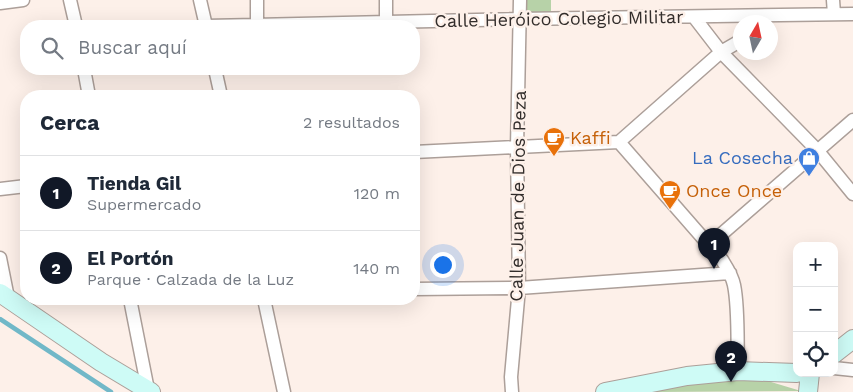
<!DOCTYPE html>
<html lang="es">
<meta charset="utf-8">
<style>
body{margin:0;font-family:"Work Sans",sans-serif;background:#f2f2f3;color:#1f2937}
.controls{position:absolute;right:15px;bottom:15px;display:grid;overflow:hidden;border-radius:10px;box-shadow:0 5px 20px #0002}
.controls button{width:45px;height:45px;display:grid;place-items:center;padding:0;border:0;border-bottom:1px solid #e0e1e3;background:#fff;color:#1f2937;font:25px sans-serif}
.compass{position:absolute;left:733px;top:15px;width:45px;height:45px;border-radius:50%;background:#fff;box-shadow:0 5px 20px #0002;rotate:9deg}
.you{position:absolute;left:442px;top:264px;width:18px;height:18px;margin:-12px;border:4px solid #fff;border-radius:50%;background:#1a73e8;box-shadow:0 0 0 8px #1a73e833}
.badge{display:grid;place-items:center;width:32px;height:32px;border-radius:50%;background:#111827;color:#fff;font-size:16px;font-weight:700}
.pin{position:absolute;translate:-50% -41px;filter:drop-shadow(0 1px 2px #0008)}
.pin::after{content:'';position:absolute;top:26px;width:18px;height:15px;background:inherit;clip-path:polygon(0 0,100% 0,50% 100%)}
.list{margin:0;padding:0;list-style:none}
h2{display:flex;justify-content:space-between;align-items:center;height:65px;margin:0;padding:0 20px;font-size:21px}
h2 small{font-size:16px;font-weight:400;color:#747a83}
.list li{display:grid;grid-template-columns:32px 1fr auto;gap:15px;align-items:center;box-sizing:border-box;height:75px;padding:0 20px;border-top:1px solid #e0e1e3}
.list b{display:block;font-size:19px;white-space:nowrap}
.list p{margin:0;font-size:16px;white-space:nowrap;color:#747a83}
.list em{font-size:16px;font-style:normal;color:#747a83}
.icon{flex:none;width:28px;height:28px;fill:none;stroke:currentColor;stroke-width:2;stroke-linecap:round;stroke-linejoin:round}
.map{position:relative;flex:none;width:853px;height:392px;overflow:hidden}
.search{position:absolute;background:#fff;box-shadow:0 5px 20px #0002;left:20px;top:20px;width:400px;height:55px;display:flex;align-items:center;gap:12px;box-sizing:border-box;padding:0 18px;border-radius:20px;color:#747a83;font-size:19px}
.panel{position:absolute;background:#fff;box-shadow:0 5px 20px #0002;left:20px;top:90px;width:400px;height:215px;border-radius:20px}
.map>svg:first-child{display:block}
</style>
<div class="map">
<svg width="853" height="392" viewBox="0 0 853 392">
<rect width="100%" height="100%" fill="#fdf0e9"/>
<path fill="#b7d2a8" d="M522,0H551V17H522Z
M705,379H761L801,391L654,392Z"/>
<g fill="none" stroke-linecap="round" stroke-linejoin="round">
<path stroke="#71b8c8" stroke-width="4.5" d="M0,319L111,392"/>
<g stroke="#ac9f99" stroke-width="15">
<path id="minor" d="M70,0L76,26
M200,0L206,26
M257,0V25
M386,0V23
M833,0L834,14
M0,3L23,0
M694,17L721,52L817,150L853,194
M206,26L520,19L853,14
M84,69L89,96
M215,69L221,96
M619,142L722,260C727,268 732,275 734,285C739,309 737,346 738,371
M619,142L721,52L740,41
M414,152L619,142
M0,189L26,186
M709,245L853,120
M0,258L8,298
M414,289L519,288L730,273
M130,299L148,390
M264,299L284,392
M834,368L853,370
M512,392L511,377L519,288L517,147L520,0"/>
</g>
<g stroke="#ac9f99" stroke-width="20">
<path id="secondary" d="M0,293L101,362L151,392
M834,354L853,339
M605,392L687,376L738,371L797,373
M808,392L810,373"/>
</g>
<use href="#minor" stroke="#fff" stroke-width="12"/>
<use href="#secondary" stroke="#cefbf6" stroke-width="18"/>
</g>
<defs>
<g id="cafe-pin" transform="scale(1.125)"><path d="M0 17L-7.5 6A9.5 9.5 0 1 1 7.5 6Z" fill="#e8710a" stroke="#fdf0e9"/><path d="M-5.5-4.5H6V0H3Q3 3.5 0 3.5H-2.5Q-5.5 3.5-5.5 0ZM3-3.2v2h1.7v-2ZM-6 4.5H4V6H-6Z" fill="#fff"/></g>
<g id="shop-pin" transform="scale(1.125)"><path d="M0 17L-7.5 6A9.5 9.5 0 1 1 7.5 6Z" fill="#3f7fe0" stroke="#fdf0e9"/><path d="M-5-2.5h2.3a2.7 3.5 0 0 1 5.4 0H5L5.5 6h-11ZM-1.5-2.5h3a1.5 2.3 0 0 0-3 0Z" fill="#fff"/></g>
</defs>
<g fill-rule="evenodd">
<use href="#cafe-pin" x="554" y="138"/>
<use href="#shop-pin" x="809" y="158"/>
<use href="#cafe-pin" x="670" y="191"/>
</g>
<g text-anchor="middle" stroke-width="5" stroke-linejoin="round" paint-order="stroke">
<g font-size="18" fill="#322d2b" stroke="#fdf0e9">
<text transform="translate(559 19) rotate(-1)" y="6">Calle Heróico Colegio Militar</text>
<text transform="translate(518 196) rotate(-89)" y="6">Calle Juan de Dios Peza</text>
</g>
<g font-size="18" fill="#c56008" stroke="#fdf0e9" text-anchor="start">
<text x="570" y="144">Kaffi</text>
<text x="686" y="197">Once Once</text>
</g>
<g font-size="18" fill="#366cbe" stroke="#fdf0e9" text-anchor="end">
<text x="793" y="164">La Cosecha</text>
</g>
</g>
</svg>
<div class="controls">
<button>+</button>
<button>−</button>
<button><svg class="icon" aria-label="locate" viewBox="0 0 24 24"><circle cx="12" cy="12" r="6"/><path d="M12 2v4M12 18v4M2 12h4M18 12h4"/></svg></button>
</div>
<svg class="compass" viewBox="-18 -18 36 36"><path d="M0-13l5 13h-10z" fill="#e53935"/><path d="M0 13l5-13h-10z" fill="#747a83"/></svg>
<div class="you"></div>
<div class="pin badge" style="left:714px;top:269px">1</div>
<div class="pin badge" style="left:731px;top:382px">2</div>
<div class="search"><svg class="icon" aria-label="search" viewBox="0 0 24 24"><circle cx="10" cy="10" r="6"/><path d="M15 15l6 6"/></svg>Buscar aquí</div>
<section class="panel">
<h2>Cerca<small>2 resultados</small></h2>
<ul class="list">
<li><span class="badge">1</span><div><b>Tienda Gil</b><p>Supermercado</p></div><em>120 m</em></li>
<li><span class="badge">2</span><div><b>El Portón</b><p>Parque · Calzada de la Luz</p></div><em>140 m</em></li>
</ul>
</section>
</div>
